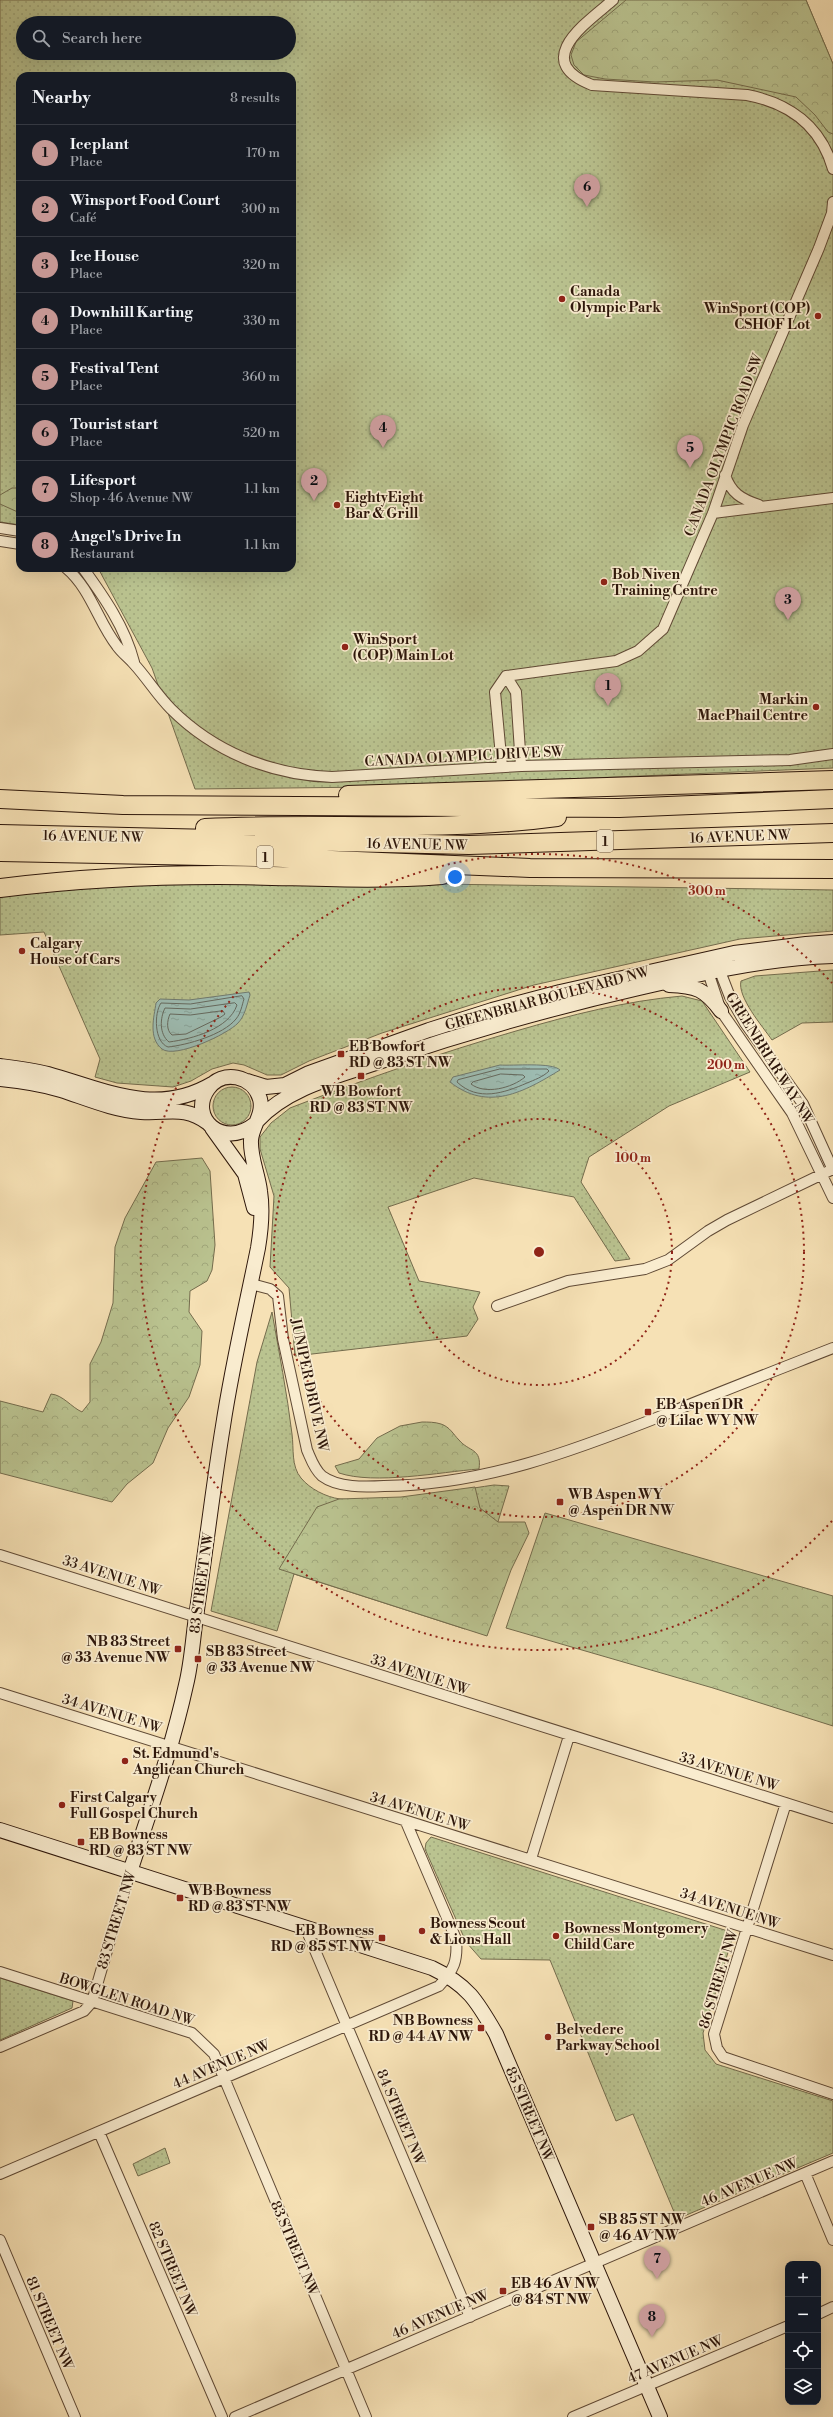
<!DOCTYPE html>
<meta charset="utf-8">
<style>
body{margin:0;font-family:"Libre Bodoni",serif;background:#20242c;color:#f1f3f6}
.controls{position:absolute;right:12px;bottom:12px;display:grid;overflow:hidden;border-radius:8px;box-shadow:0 4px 16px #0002}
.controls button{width:36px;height:36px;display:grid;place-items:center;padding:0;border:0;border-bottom:1px solid #363941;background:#171b24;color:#f1f3f6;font:20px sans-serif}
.you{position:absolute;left:455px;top:877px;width:14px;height:14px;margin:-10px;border:3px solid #fff;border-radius:50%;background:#1a73e8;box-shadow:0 0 0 6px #1a73e833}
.badge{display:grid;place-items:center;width:26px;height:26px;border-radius:50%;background:#c59692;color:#111;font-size:13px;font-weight:700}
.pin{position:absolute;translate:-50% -33px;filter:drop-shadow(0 1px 2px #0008)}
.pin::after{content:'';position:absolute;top:21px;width:14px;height:12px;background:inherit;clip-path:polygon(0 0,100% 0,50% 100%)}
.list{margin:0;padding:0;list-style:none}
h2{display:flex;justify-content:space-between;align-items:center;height:52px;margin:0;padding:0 16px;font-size:17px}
h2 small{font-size:13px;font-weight:400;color:#9ea1a6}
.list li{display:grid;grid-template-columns:26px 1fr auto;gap:12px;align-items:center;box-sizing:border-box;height:56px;padding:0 16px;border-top:1px solid #363941}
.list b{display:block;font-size:15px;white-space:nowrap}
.list p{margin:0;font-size:13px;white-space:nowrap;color:#9ea1a6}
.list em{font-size:13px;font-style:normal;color:#9ea1a6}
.icon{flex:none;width:22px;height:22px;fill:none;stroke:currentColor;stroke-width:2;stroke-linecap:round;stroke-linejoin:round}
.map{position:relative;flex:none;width:833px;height:2417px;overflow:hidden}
.search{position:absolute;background:#171b24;box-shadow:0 4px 16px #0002;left:16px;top:16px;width:280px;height:44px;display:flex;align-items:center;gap:10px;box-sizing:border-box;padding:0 14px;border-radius:22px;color:#9ea1a6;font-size:15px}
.panel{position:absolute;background:#171b24;box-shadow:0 4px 16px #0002;left:16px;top:72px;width:280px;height:500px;border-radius:12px}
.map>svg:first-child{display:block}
</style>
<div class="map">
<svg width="833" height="2417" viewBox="0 0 833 2417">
<defs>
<pattern id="grass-dots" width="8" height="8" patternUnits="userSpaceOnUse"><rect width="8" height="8" fill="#bac390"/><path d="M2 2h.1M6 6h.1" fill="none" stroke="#a0a77b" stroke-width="1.8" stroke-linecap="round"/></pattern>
<pattern id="forest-crowns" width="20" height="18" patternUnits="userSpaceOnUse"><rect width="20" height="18" fill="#bac390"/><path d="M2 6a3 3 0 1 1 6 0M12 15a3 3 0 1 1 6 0" fill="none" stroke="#a0a77b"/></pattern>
<pattern id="water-ripples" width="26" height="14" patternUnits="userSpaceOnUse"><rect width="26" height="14" fill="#9dbcb2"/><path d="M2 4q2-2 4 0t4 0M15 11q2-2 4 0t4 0" fill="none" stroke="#88a198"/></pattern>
</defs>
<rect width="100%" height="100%" fill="#f6e1b5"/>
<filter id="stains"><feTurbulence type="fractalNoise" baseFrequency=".005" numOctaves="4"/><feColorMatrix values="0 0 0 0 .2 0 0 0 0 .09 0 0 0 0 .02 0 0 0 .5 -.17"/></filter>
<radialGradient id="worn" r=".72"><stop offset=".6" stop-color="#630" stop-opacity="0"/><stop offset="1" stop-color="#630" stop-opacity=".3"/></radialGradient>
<path fill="url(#grass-dots)" stroke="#746c4d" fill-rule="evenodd" d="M0,0H806L833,64V768L374,787L195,789L152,668L98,568H292V76H20V525L0,522ZM23,23H289V53H23Z
M240,881L833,890V931L740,939L534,985L382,1033L309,1061L281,1075H267L244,1065L233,1063L212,1069L191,1081L173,1087L117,1083L95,1077L100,1059L44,932L0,935V895L134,882Z
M833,970V1022L802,1023L772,1040C763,1027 737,997 741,981L755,976Z
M682,996L702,1001L750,1072L669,1106L589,1157L581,1182L630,1259L615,1261L574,1197L474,1178L388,1207L419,1281L480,1292L473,1307L478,1319L467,1336L295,1356L289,1288L270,1267L274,1196L260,1149V1137L271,1123L290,1108C365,1079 440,1053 516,1031C571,1015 625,1001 682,996Z
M213 1106a19 19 0 1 1 38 0a19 19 0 1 1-38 0Z
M272,1312C279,1352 287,1393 292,1434C294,1449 291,1466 301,1478C310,1489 326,1497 340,1499C391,1504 444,1492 494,1485L509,1486L465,1629L294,1574L277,1631L211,1611L257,1362Z
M431,1837L734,1933L703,2033L705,2050L716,2064L833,2101V2153L677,2219L633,2114L616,2121L550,1960L481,1959L466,1942L425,1849L426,1843Z
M0,1978L73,2001L72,2008L0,2040Z
M165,2148L170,2163L138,2176L133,2164Z"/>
<path fill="url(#forest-crowns)" stroke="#746c4d" d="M626,0H806L833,64V134L828,132L815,115L796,97L717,80L655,82L605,79L584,75L574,65L571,55L576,42Z
M12,488H20V513L0,504V495Z
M202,1158L210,1171L215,1245L212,1270L207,1281L190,1291L189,1312L202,1331L200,1365L189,1397L168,1428L153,1463L127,1484L112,1502L0,1473V1401L43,1412L51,1394C63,1395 71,1407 82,1412L90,1402V1364L101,1342L113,1303L115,1247L125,1218L156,1162Z
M422,1422C428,1422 435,1422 441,1424C450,1427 453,1434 459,1440C469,1452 482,1448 479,1469C440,1472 375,1485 339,1473L335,1466L359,1459L377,1438L400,1426Z
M475,1487L480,1508L498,1522H525L529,1533L511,1570L487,1636L279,1569L317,1507L339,1499L401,1497Z
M545,1513L833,1596V1726L713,1688L506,1628Z"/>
<path fill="url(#water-ripples)" stroke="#707a6f" d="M249,992L250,995C247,1004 245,1016 238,1023C228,1034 175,1059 162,1049C148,1038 154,1017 156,1003L160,999L189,1000Z
M500,1065C513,1066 552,1062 560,1070C524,1092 488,1112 450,1082L453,1077Z"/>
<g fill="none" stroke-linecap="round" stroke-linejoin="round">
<path stroke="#65695e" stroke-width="1" d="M242,996L244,999C242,1005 241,1013 236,1019C223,1035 187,1045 168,1047C154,1042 154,1013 161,1003L190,1004Z
M235,1003L237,1005C229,1029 192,1039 169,1042C159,1034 160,1018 165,1008L190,1009Z
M223,1011L225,1014L221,1017L186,1034L172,1035C166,1030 167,1021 170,1014L190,1015Z
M500,1069H547L549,1071C543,1077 534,1080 527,1083C504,1093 478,1102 457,1082L458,1080Z
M501,1074L523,1075L525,1077C512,1088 485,1095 471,1084L473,1082Z"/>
<g stroke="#5f4935" stroke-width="12">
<path id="street" d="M613,0C586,23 530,61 592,85L747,95C789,103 821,126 833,169
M725,475C731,493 741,499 759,505
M713,513L833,498
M0,528L20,531
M0,541L20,544
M66,568C91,589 98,622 117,646C122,653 129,658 134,664C147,678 157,695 171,709C214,752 271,775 332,777L521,766L790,760L833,754
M83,568C104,597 125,627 134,662
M506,676L616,661L638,651L663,629L713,513L743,425L819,248L832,213L833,202
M506,676L516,692L521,766
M502,767L495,692L506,676
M710,966L708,972L721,1011L792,1113L833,1198
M718,966L730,997L745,1023L803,1104L833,1170
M251,1284L270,1289L278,1296L283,1339L307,1450C311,1459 314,1469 322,1476C338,1488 365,1487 384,1486C483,1485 573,1451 664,1415C720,1392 777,1370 833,1348
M497,1306L568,1281L645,1269L668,1260L708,1231L727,1220L833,1169
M0,1555L833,1818
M0,1693L833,1955
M786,1803L714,2034L717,2048L723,2057L833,2094
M531,1859L569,1736
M306,1929L470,2317
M0,1972L192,2033L214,2054L366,2417
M0,2047L84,2011L92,2002L130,1872
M99,2132L222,2417
M805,2173L833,2240
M0,2174L439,1986C454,1970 458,1961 456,1939L406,1822
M0,2240L75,2417
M818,2314L833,2307
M235,2417L833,2161
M573,2417L788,2326"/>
</g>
<g stroke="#2d160a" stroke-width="16">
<path id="secondary" d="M669,985C696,986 705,989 721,1011
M0,1066C16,1068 33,1070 48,1074C105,1090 156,1117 212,1084
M0,1079C20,1081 41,1084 61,1090C86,1098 113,1110 141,1112C168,1114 184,1105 208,1123
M247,1081L266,1087L285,1085L309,1073L429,1030L492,1010L560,992L734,953L806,944L833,942
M257,1121C289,1086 342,1075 385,1060C470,1031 551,1008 639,988C703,973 767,958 833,956
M212,1128L245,1174L254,1208
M0,1830L432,1968C468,1985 477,2001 496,2034L660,2417
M130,1872C150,1810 172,1749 186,1685C192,1661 193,1635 197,1610C206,1548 213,1487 223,1426C232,1366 246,1307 258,1248C261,1230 263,1210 260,1191C258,1174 250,1157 251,1140C252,1126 264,1114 260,1099C253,1075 222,1069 208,1089C188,1117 222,1150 255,1124"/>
</g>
<g stroke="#2d160a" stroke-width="20">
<path id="highway" d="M348,795L833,780
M0,799L123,805L619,808L833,799
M205,828C322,822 440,833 557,817
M0,834L469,845L833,833
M0,852L259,857L530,868L833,869
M0,888C73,879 145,875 218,875C293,875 367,881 442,875"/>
</g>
<use href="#street" stroke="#f9eccf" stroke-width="10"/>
<use href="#secondary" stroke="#f9eccf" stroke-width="14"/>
<use href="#highway" stroke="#f6e1b5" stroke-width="18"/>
</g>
<g fill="none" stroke="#8f2418" stroke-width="2" stroke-dasharray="2 4">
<circle cx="539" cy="1252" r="133"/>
<circle cx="539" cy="1252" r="265"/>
<path d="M832 1521A398 398 0 1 1 832 983"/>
</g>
<g fill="#8f2418" stroke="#f9eccf" stroke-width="1.5">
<circle cx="562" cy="299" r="4"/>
<circle cx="818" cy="316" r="4"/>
<circle cx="337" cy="505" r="4"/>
<circle cx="604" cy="582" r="4"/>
<circle cx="345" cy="647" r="4"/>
<circle cx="816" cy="707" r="4"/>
<circle cx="22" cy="951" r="4"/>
<rect x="337" y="1050" width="8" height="8" rx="2"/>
<rect x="357" y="1072" width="8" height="8" rx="2"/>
<rect x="644" y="1408" width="8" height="8" rx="2"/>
<rect x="556" y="1498" width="8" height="8" rx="2"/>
<rect x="174" y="1645" width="8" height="8" rx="2"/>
<rect x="194" y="1655" width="8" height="8" rx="2"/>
<circle cx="125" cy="1761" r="4"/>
<circle cx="62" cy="1805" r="4"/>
<rect x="77" y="1838" width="8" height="8" rx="2"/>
<rect x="176" y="1894" width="8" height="8" rx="2"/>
<circle cx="422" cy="1931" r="4"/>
<circle cx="556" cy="1936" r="4"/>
<rect x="378" y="1934" width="8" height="8" rx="2"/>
<rect x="477" y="2024" width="8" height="8" rx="2"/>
<circle cx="548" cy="2037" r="4"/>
<rect x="587" y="2223" width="8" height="8" rx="2"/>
<rect x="499" y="2287" width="8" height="8" rx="2"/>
</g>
<g text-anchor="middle" stroke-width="3.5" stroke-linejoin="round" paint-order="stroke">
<g fill="#f9eccf" stroke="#6a5645" stroke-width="1">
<rect x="597" y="830" width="16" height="22" rx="3"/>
<rect x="257" y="846" width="16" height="22" rx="3"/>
</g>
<g font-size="13" font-weight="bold" fill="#2d160a">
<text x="605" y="846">1</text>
<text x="265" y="862">1</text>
</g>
<g font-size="14" font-weight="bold" fill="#2d160a" stroke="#f9eccf" text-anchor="start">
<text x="570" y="296">Canada<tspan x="570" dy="16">Olympic Park</tspan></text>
<text x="810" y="313" text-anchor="end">WinSport (COP)<tspan x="810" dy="16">CSHOF Lot</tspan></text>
<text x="345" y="502">EightyEight<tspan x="345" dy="16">Bar &amp; Grill</tspan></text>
<text x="612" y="579">Bob Niven<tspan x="612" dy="16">Training Centre</tspan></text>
<text x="353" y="644">WinSport<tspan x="353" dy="16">(COP) Main Lot</tspan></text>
<text x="808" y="704" text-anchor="end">Markin<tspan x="808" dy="16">MacPhail Centre</tspan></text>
<text x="30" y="948">Calgary<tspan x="30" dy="16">House of Cars</tspan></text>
<text x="349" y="1051">EB Bowfort<tspan x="349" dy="16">RD @ 83 ST NW</tspan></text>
<text x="361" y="1096" text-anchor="middle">WB Bowfort<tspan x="361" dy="16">RD @ 83 ST NW</tspan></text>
<text x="656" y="1409">EB Aspen DR<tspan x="656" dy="16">@ Lilac WY NW</tspan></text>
<text x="568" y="1499">WB Aspen WY<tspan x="568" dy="16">@ Aspen DR NW</tspan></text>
<text x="170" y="1646" text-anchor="end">NB 83 Street<tspan x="170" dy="16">@ 33 Avenue NW</tspan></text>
<text x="206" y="1656">SB 83 Street<tspan x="206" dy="16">@ 33 Avenue NW</tspan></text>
<text x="133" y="1758">St. Edmund's<tspan x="133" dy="16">Anglican Church</tspan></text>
<text x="70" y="1802">First Calgary<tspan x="70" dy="16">Full Gospel Church</tspan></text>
<text x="89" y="1839">EB Bowness<tspan x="89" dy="16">RD @ 83 ST NW</tspan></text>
<text x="188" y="1895">WB Bowness<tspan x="188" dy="16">RD @ 83 ST NW</tspan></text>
<text x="430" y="1928">Bowness Scout<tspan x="430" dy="16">&amp; Lions Hall</tspan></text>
<text x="564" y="1933">Bowness Montgomery<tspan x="564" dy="16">Child Care</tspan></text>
<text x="374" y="1935" text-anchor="end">EB Bowness<tspan x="374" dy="16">RD @ 85 ST NW</tspan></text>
<text x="473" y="2025" text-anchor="end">NB Bowness<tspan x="473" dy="16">RD @ 44 AV NW</tspan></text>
<text x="556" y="2034">Belvedere<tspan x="556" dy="16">Parkway School</tspan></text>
<text x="599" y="2224">SB 85 ST NW<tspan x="599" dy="16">@ 46 AV NW</tspan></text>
<text x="511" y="2288">EB 46 AV NW<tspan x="511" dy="16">@ 84 ST NW</tspan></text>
</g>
<g font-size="14" fill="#2d160a" stroke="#f9eccf">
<text transform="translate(723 445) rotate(-69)" y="5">CANADA OLYMPIC ROAD SW</text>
<text transform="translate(464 756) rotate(-3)" y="5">CANADA OLYMPIC DRIVE SW</text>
<text transform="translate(93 836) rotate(1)" y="5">16 AVENUE NW</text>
<text transform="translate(740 836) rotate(-2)" y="5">16 AVENUE NW</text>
<text transform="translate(417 844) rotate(1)" y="5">16 AVENUE NW</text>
<text transform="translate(547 998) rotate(-15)" y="5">GREENBRIAR BOULEVARD NW</text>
<text transform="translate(770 1058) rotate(58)" y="5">GREENBRIAR WAY NW</text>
<text transform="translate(310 1385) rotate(78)" y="5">JUNIPER DRIVE NW</text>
<text transform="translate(112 1575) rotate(18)" y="5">33 AVENUE NW</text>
<text transform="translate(201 1583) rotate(-82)" y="5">83 STREET NW</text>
<text transform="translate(420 1674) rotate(18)" y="5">33 AVENUE NW</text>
<text transform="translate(112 1713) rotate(17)" y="5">34 AVENUE NW</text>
<text transform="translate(729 1771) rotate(17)" y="5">33 AVENUE NW</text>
<text transform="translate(420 1811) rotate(17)" y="5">34 AVENUE NW</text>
<text transform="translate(730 1908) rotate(18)" y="5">34 AVENUE NW</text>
<text transform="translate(116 1920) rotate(-73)" y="5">83 STREET NW</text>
<text transform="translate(718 1979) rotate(-73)" y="5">86 STREET NW</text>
<text transform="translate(127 1999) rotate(18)" y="5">BOWGLEN ROAD NW</text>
<text transform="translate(221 2064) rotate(-23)" y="5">44 AVENUE NW</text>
<text transform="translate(530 2114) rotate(67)" y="5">85 STREET NW</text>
<text transform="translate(401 2117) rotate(67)" y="5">84 STREET NW</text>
<text transform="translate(749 2182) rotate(-23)" y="5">46 AVENUE NW</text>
<text transform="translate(295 2248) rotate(67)" y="5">83 STREET NW</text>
<text transform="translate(173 2269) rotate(67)" y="5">82 STREET NW</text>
<text transform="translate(440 2314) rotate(-23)" y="5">46 AVENUE NW</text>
<text transform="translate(50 2323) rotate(67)" y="5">81 STREET NW</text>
<text transform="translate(675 2359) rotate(-23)" y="5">47 AVENUE NW</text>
</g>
</g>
<circle cx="539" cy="1252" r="6" fill="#8f2418" stroke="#f9eccf" stroke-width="2"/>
<g font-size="12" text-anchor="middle" font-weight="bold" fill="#8f2418" stroke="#f9eccf" stroke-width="3.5" stroke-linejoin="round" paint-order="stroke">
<text x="707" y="895">300 m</text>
<text x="726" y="1069">200 m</text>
<text x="633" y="1162">100 m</text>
</g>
<rect width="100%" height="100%" filter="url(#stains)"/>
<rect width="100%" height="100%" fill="url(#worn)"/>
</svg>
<div class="controls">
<button>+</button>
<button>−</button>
<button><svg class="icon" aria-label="locate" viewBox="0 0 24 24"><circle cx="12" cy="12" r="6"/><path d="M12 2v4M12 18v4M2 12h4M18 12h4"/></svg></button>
<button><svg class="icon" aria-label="layers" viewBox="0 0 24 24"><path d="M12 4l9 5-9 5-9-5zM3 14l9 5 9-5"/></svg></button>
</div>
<div class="you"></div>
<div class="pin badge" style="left:608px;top:706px">1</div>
<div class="pin badge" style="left:314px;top:501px">2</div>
<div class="pin badge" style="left:788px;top:620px">3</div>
<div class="pin badge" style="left:383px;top:448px">4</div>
<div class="pin badge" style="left:690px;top:468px">5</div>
<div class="pin badge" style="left:587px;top:207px">6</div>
<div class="pin badge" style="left:657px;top:2279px">7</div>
<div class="pin badge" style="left:652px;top:2337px">8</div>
<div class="search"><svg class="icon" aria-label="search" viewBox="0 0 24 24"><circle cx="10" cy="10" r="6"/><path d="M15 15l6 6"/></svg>Search here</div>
<section class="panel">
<h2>Nearby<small>8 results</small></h2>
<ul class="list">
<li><span class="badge">1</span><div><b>Iceplant</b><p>Place</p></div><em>170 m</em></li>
<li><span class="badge">2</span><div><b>Winsport Food Court</b><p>Café</p></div><em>300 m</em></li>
<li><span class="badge">3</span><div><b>Ice House</b><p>Place</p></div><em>320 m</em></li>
<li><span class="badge">4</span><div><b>Downhill Karting</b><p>Place</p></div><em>330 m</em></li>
<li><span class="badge">5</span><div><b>Festival Tent</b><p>Place</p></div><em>360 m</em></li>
<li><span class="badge">6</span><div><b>Tourist start</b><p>Place</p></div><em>520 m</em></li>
<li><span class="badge">7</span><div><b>Lifesport</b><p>Shop · 46 Avenue NW</p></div><em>1.1 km</em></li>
<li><span class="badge">8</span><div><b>Angel's Drive In</b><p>Restaurant</p></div><em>1.1 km</em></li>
</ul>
</section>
</div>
